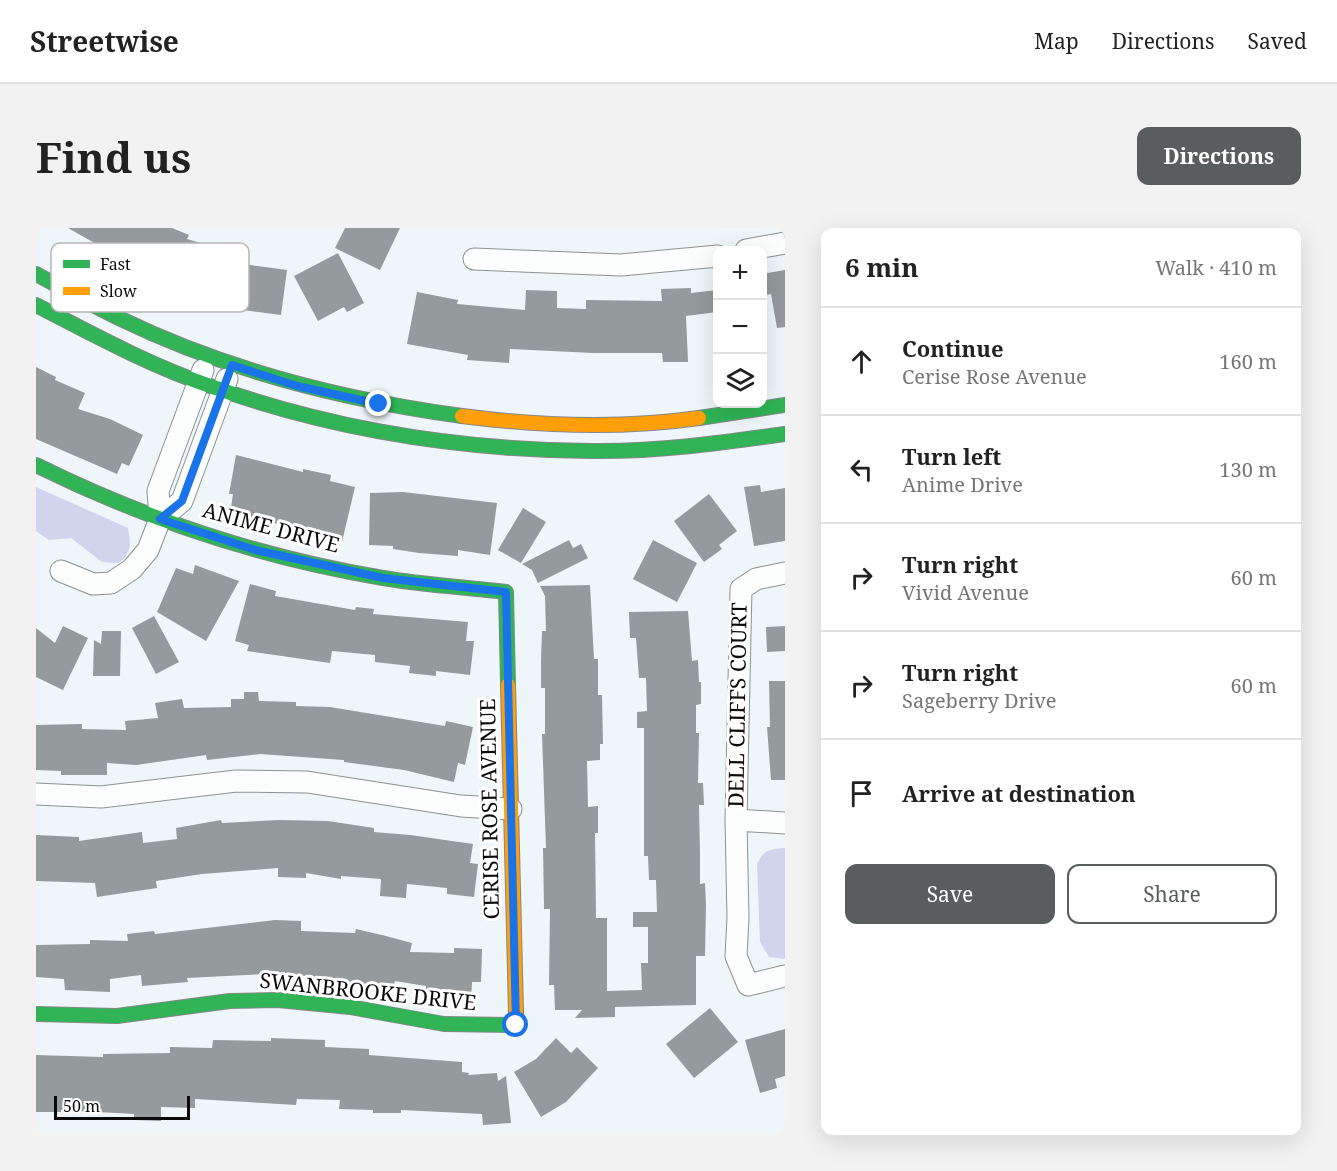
<!DOCTYPE html>
<meta charset="utf-8">
<style>
body{margin:0;font-family:"Noto Serif",serif;background:#f2f2f2;color:#222}
.controls{position:absolute;right:18px;top:18px;display:grid;overflow:hidden;border-radius:12px;box-shadow:0 6px 24px #0002}
.controls button{width:54px;height:54px;display:grid;place-items:center;padding:0;border:0;border-bottom:2px solid #e0e0e0;background:#fff;color:#222;font:30px sans-serif}
.scale{position:absolute;left:18px;bottom:15px;width:136px;box-sizing:border-box;padding-left:6px;border:3px solid #0b0b0b;border-top:0;font-size:16px;line-height:21px;white-space:nowrap;color:#0b0b0b;-webkit-text-stroke:4px #fff;paint-order:stroke}
.stop{position:absolute;width:18px;height:18px;margin:-14px;border:4px solid #1a73e8;border-radius:50%;background:#fff}
.stop.end{background:#1a73e8;border-color:#fff;box-shadow:0 2px 6px #0008}
.list{margin:0;padding:0;list-style:none}
h2{display:flex;justify-content:space-between;align-items:center;height:78px;margin:0;padding:0 24px;font-size:26px}
h2 small{font-size:20px;font-weight:400;color:#767676}
.list li{display:grid;grid-template-columns:39px 1fr auto;gap:18px;align-items:center;box-sizing:border-box;height:108px;padding:0 24px;border-top:2px solid #e0e0e0}
.list b{display:block;font-size:22px;white-space:nowrap}
.list p{margin:0;font-size:20px;white-space:nowrap;color:#767676}
.list em{font-size:20px;font-style:normal;color:#767676}
.actions{display:flex;gap:12px;padding:18px 24px}
.actions a{flex:1;padding:14px 0;border:2px solid #5a5d5e;border-radius:12px;text-align:center;font-size:21px;color:#5a5d5e}
.actions .main{background:#5a5d5e;color:#fff}
.icon{flex:none;width:33px;height:33px;fill:none;stroke:currentColor;stroke-width:2;stroke-linecap:round;stroke-linejoin:round}
.map{position:relative;flex:none;width:749px;height:907px;overflow:hidden;border-radius:12px}
header{display:flex;align-items:center;gap:36px;box-sizing:border-box;height:84px;padding:0 30px;background:#fff;border-bottom:2px solid #e0e0e0}
header strong{font-size:28px}
nav{display:flex;gap:33px;margin-inline-start:auto;font-size:21px}
.intro{display:flex;align-items:center;justify-content:space-between;box-sizing:border-box;height:144px;padding:0 36px}
h1{margin:0;font-size:42px}
.button{padding:15px 27px;border-radius:12px;background:#5a5d5e;color:#fff;font-size:21px;font-weight:700}
main{display:flex;gap:36px;padding:0 36px}
aside{flex:1;background:#fff;border-radius:12px;box-shadow:0 6px 24px #0002}
.map>svg:first-child{display:block}
</style>
<header>
<strong>Streetwise</strong>
<nav><a>Map</a><a>Directions</a><a>Saved</a></nav>
</header>
<div class="intro"><h1>Find us</h1><a class="button">Directions</a></div>
<main>
<div class="map">
<svg width="749" height="907" viewBox="0 0 749 907">
<rect width="100%" height="100%" fill="#eef6f9"/>
<path fill="#d0d5ed" d="M0,259L92,300C95,316 96,324 83,335L66,334L35,310L13,312L0,303Z
M749,620V731L733,729L724,714L721,637C726,622 734,621 749,620Z"/>
<path fill="#959a9c" d="M32,0H136L153,7L151,11L202,26L199,35L251,42L245,87L199,81L132,59L131,61L100,48L103,42L78,32L77,34L59,24L62,17Z
M309,0H364L344,42L299,20Z
M302,25L328,75L311,84L308,79L282,93L258,48Z
M749,42V99L741,100L735,66L726,68V46Z
M655,60V65L681,62V84L650,88L652,134H627L626,125H557L474,121L473,135L431,132L432,127L371,116L381,64L422,72L421,76L489,82L490,62L521,63V80L550,81V72L626,73L625,61Z
M0,139L20,149L19,152L49,165L42,181L74,191L107,207L93,238L86,235L81,246L0,211Z
M200,227L267,244V241L295,247L294,253L319,259L306,314L287,309L288,305L194,287L197,266H193Z
M724,257L725,264L749,260V313L718,318L708,259Z
M367,264L461,275L454,327L422,322V328L383,325L357,321V318L333,317L334,265Z
M673,266L701,303L683,317L686,321L668,334L638,293Z
M487,280L510,294L485,335L462,322Z
M533,312L537,320L545,316L552,330L502,355L496,342L486,336Z
M617,312L661,335L641,374L597,351Z
M159,337L203,353L170,413L121,384L140,340L157,346Z
M214,356L240,363L239,368L319,382L320,379L338,381L337,386L432,394L430,413H438L434,447L400,443V448L373,445L374,438L339,434V427L296,423L294,435L211,423L213,417L199,413Z
M554,357L558,431H562V467H566L567,516H564V532L551,533L552,579L562,578V605H559L560,690H571V763L606,762L605,735H612V699H597V684H621L620,652H613L612,628H608V500H601V484L611,483L610,450H603L600,410H594L593,384L652,383L656,433L662,432L663,454H665V476L660,477V505H663L662,555H667L668,577H663L664,627V656L669,655L670,677L669,728H660V777L579,779V789L539,790L546,782H519L518,757H513L514,681H508L507,620H510L506,506H509V460H505V432L506,403H510L509,368L504,358Z
M118,388L143,434L120,446L96,400Z
M27,398L52,410L27,462L0,449V400L19,415Z
M749,398V423L731,424L730,399Z
M66,403H85L84,448H57L58,412L65,416Z
M733,453H749V552H735L731,499H734Z
M208,464H222L223,473L260,474V478L294,479L409,498L410,493L437,499L429,537L422,535L418,554L368,542L308,534V532L224,526L171,532L170,527L100,537L71,535V547H25V543L0,542V497L46,496V501L90,502L89,493L122,490L119,475L146,471L148,480L195,479V471H208Z
M185,592L186,595L243,592L292,593L338,600V604L374,607L437,616L434,635L442,636L438,669L411,666V660L371,656L370,670L344,668L345,651L305,648V651L270,645V650L242,649V640L166,646L120,653L121,660L61,669L59,655L0,653V607L43,609V613L106,604L107,615L141,611L140,600Z
M239,692L265,693V703L319,705L320,701L350,708L376,715L374,724L418,725V720L446,721L445,754H436L435,772L390,770V758L359,753L356,764L303,751L270,748L229,746L151,750L152,754L106,758L105,747L74,751V764L29,762L28,751L0,749V717L54,716V712L92,713L91,706L118,703L119,706Z
M674,780L702,814L658,850L630,816Z
M749,801V848L739,851L741,860L724,865L709,812Z
M235,810L289,812V819L333,821V827L426,834V844L433,845L432,847L461,845L462,853L470,848L475,895L447,897L446,886L365,882V885H337V882L303,881L304,872L261,871L260,877L159,871V880L125,879V893L98,892V886L25,882V884H0V827L67,829V826L134,825V819L176,820L177,812L235,813Z
M520,810L535,825L541,819L562,840L530,874L505,889L478,844L500,831Z"/>
<g fill="none" stroke-linecap="round" stroke-linejoin="round">
<g stroke="#8d9192" stroke-width="23">
<path id="street" d="M710,22L749,15
M438,31L585,37L682,28
M124,291L146,273L191,151
M25,343L57,356L75,355L96,341L112,322L124,291L122,263L167,142
M0,566L65,569L200,553L271,554L425,578L475,581
M700,592L705,361L720,351L749,345
M749,595L700,592L702,690L700,728L712,757L749,748"/>
</g>
<g stroke="#848789" stroke-width="16">
<path id="fast" d="M0,46C28,61 56,77 85,91C192,143 309,172 426,188
M0,77C58,107 115,138 177,159C298,202 426,222 555,223C620,224 685,215 749,206
M663,190L749,177
M0,237C109,291 227,330 347,350C388,357 429,359 470,364L472,457
M0,786L81,788L194,773L242,772L314,779L408,796L480,797V784"/>
</g>
<g stroke="#848789" stroke-width="16">
<path id="slow" d="M426,188C503,198 586,201 663,190
M472,457L480,784"/>
</g>
<use href="#street" stroke="#fcfefe" stroke-width="21"/>
<use href="#fast" stroke="#30b455" stroke-width="14"/>
<use href="#slow" stroke="#ff9f0a" stroke-width="14"/>
</g>
<g fill="none" stroke-linecap="round" stroke-linejoin="round">
<path stroke="#1a73e8" stroke-width="8" d="M343,176L261,158L196,137L146,273L124,291L219,322L347,350L470,364L480,797"/>
</g>
<g text-anchor="middle" stroke-width="6" stroke-linejoin="round" paint-order="stroke">
<g font-size="21" fill="#0b0b0b" stroke="#fff">
<text transform="translate(235 300) rotate(15)" y="7">ANIME DRIVE</text>
<text transform="translate(702 477) rotate(-89)" y="7">DELL CLIFFS COURT</text>
<text transform="translate(454 581) rotate(-91)" y="7">CERISE ROSE AVENUE</text>
<text transform="translate(332 764) rotate(6)" y="7">SWANBROOKE DRIVE</text>
</g>
</g>
<rect x="15" y="15" width="198" height="69" rx="9" fill="#fff" stroke="#b6b6b6" stroke-width="1.5"/>
<rect x="27" y="32" width="27" height="8" fill="#30b455"/>
<rect x="27" y="59" width="27" height="8" fill="#ff9f0a"/>
<g font-size="16" fill="#0b0b0b">
<text x="64" y="42">Fast</text>
<text x="64" y="69">Slow</text>
</g>
</svg>
<div class="controls">
<button>+</button>
<button>−</button>
<button><svg class="icon" aria-label="layers" viewBox="0 0 24 24"><path d="M12 4l9 5-9 5-9-5zM3 14l9 5 9-5"/></svg></button>
</div>
<div class="scale">50 m</div>
<div class="stop" style="left:480px;top:797px"></div>
<div class="stop end" style="left:343px;top:176px"></div>
</div>
<aside>
<h2>6 min<small>Walk · 410 m</small></h2>
<ul class="list">
<li><svg class="icon" aria-label="ahead" viewBox="0 0 24 24"><path d="M12 20V5M6 11l6-6 6 6"/></svg><div><b>Continue</b><p>Cerise Rose Avenue</p></div><em>160 m</em></li>
<li><svg class="icon" aria-label="left" viewBox="0 0 24 24"><path d="M17 20v-9H6M10 6l-5 5 5 5"/></svg><div><b>Turn left</b><p>Anime Drive</p></div><em>130 m</em></li>
<li><svg class="icon" aria-label="right" viewBox="0 0 24 24"><path d="M7 20v-9h11M14 6l5 5-5 5"/></svg><div><b>Turn right</b><p>Vivid Avenue</p></div><em>60 m</em></li>
<li><svg class="icon" aria-label="right" viewBox="0 0 24 24"><path d="M7 20v-9h11M14 6l5 5-5 5"/></svg><div><b>Turn right</b><p>Sageberry Drive</p></div><em>60 m</em></li>
<li><svg class="icon" aria-label="arrive" viewBox="0 0 24 24"><path d="M6 21V4h12l-3 4 3 4H6"/></svg><div><b>Arrive at destination</b></div></li>
</ul>
<div class="actions"><a class="main">Save</a><a>Share</a></div>
</aside>
</main>
